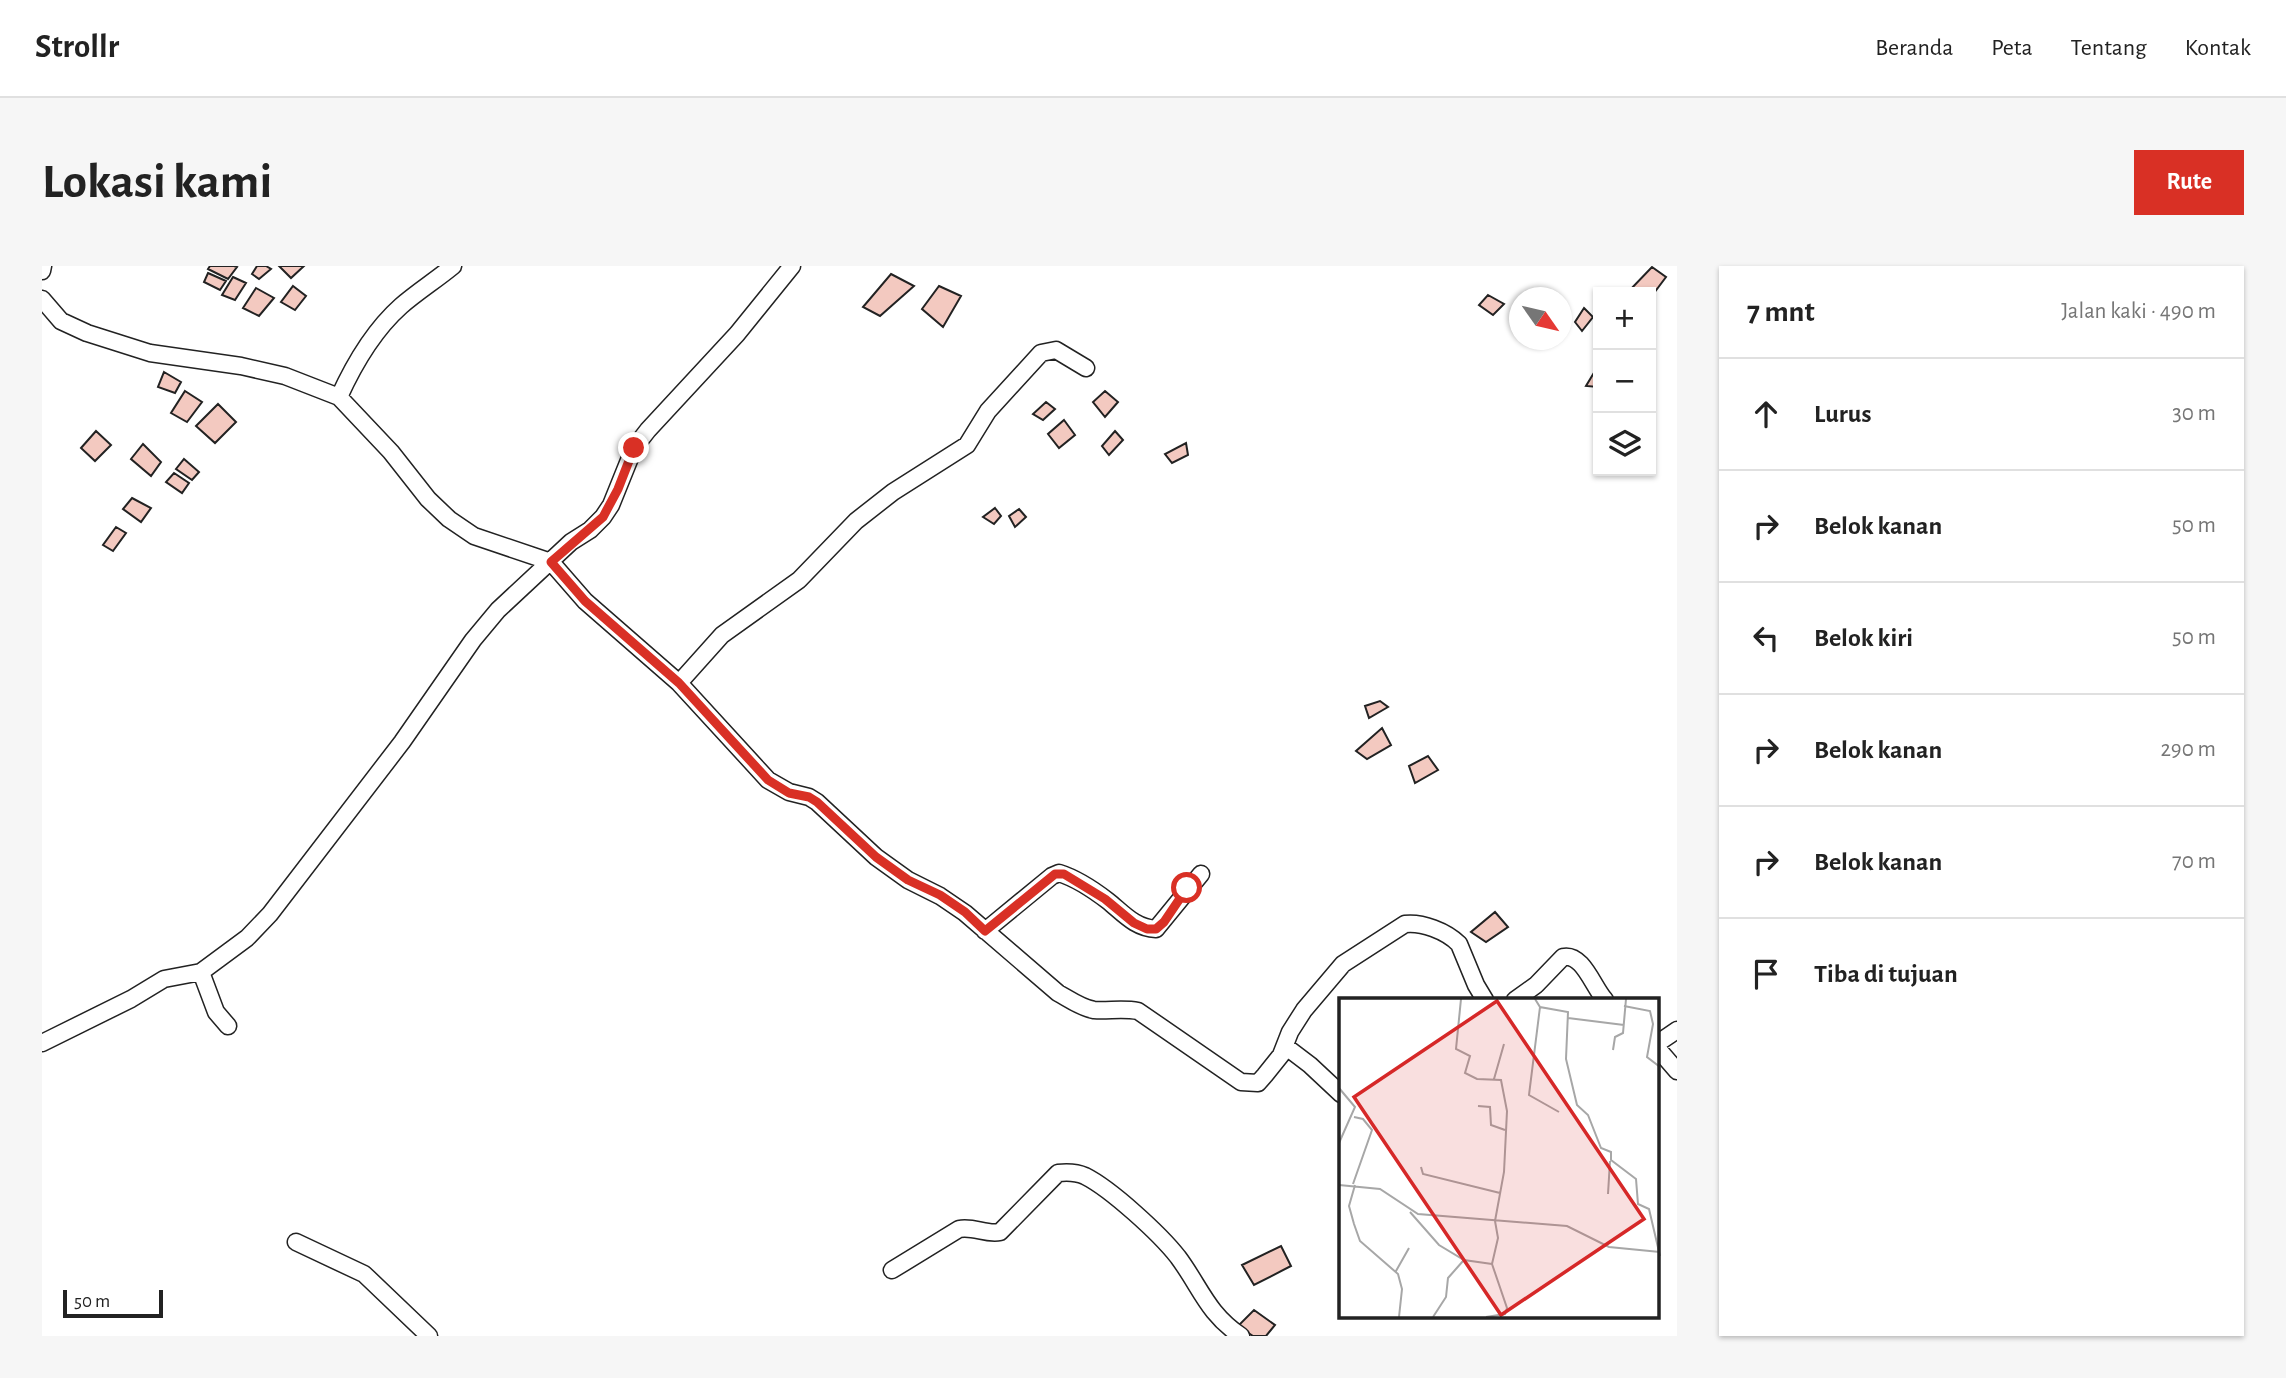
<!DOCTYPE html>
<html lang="id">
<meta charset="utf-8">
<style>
body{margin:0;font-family:"Alegreya Sans",sans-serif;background:#f6f6f6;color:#222}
.controls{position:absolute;right:21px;top:21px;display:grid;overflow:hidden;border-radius:0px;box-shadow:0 2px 5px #0004}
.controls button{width:63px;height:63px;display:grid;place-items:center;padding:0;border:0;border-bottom:2px solid #e0e0e0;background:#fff;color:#222;font:35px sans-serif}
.compass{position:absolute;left:1467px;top:21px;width:63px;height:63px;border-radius:50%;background:#fff;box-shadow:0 2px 5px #0004;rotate:124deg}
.scale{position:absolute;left:21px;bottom:18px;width:100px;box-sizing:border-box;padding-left:7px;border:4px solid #222;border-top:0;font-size:19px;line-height:24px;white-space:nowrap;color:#222;-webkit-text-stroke:5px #fff;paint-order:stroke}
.stop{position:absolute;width:21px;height:21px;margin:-16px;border:5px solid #d93025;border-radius:50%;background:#fff}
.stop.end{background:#d93025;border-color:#fff;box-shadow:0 2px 7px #0008}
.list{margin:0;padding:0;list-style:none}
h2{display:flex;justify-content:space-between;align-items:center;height:91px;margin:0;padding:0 28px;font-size:30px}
h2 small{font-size:23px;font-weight:400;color:#767676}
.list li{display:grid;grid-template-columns:46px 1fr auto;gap:21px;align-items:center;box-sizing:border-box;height:112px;padding:0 28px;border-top:2px solid #e0e0e0}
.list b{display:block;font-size:26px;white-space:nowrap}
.list em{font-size:23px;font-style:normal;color:#767676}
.icon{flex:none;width:38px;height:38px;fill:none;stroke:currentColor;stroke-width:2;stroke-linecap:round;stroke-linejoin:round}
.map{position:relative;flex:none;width:1635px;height:1070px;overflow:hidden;border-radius:0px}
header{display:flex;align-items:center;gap:42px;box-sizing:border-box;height:98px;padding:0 35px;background:#fff;border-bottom:2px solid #e0e0e0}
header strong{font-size:33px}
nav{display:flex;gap:38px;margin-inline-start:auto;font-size:24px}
.intro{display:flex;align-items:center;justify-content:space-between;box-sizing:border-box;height:168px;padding:0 42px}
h1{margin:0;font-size:49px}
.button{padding:18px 32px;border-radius:0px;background:#d93025;color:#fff;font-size:24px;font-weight:700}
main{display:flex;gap:42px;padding:0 42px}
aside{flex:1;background:#fff;border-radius:0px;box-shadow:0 2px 5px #0004}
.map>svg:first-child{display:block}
</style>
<header>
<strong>Strollr</strong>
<nav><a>Beranda</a><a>Peta</a><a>Tentang</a><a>Kontak</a></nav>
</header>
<div class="intro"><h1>Lokasi kami</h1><a class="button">Rute</a></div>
<main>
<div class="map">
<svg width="1635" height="1070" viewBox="0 0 1635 1070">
<rect width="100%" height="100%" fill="#fff"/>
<path fill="#f3c9c0" stroke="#222" stroke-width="2" d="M168,0H192L195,1L186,13L166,3Z
M215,0H224L229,3L217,13L210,8Z
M237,0H262L249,12Z
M1610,1L1624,11L1609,31V26H1586Z
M166,7L184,15L178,24L162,16Z
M849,8L872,20L838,50L821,41Z
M191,11L204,17L193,34L180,29Z
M251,20L264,30L253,44L239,36Z
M897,20L919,30L901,61L880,43Z
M214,22L232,32L217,50L201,42Z
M1446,29L1462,38L1451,49L1437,39Z
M1542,42L1551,51L1540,65L1533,56Z
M1556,100V121L1544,120Z
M122,106L139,116L133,127L116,121Z
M143,125L160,136L145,156L129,147Z
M1063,125L1076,136L1063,151L1051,136Z
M1004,136L1013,143L1001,154L991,148Z
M176,138L194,156L173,177L154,160Z
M1022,154L1033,169L1017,182L1006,168Z
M54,165L69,179L53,195L39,182Z
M1073,165L1081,174L1067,189L1060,180Z
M1144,177L1146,189L1130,197L1123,188Z
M101,178L119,196L109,210L89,193Z
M142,193L157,206L150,214L134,203Z
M132,207L147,217L140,227L124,216Z
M90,232L109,242L99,256L81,243Z
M953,242L959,250L952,258L941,251Z
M977,243L984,251L973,261L967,250Z
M74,261L84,267L71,285L61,279Z
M1338,435L1346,441L1327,452L1323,440Z
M1340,462L1349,479L1325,493L1314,485Z
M1386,490L1396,504L1373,517L1367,500Z
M1453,646L1466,661L1444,676L1429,666Z
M1239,980L1249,1000L1212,1019L1200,999Z
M1212,1044L1233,1059L1224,1070H1211L1196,1060Z"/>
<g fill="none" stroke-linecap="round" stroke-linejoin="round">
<g stroke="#222" stroke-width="19">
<path id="minor" d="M0,5L1,0
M0,33L19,55L45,67L108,87L199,100L243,110L297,131L349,186L386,233L407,253L432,270L509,296L543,335L637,417L726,514L747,526L767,531L775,536L834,591L866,614L898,630L923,647L1016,727C1027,733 1039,742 1052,744C1067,745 1081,742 1096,745L1199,816L1216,817L1223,809L1239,789L1248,766L1262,744L1301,698L1363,658C1380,656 1404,665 1417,678L1434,719L1443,734
M297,131C312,98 332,64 359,40C375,26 394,14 411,0
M637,417L680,369L757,314L814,255L851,226L925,179L946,145L999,87L1014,84L1044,102
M943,665L1010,610L1017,607C1033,612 1053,625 1066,635C1081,647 1093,662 1114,663L1159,608
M159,706L174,746L186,760
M1473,734L1494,719L1521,691C1541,687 1551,721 1563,734
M0,777L89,733L122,713L159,706L205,672L228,648L360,476L431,374L456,344L529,276L548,264L561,251L569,239L592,182L606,164L695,68L750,0
M1616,777L1635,764
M1243,780L1268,799L1299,828
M1616,783L1635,805
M254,976L322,1008L387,1070
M850,1004L917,963C932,960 944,969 958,966L1016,907C1025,906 1034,906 1043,910C1069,923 1118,968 1136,991C1159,1022 1165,1047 1199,1070"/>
</g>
<use href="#minor" stroke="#fff" stroke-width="16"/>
</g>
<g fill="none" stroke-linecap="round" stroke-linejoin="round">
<path stroke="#d93025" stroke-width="9" d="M592,182L576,223L561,251L509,296L543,335L637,417L726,514L747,527L767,531L775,536L834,591L866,614L898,629L923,646L943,665L1013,608H1022L1063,633L1092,657L1105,663H1114L1122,656L1145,622"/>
</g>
<g transform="translate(1297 732)">
<rect width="320" height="320" fill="#fff"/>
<path fill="none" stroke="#a7a7a7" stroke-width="2" d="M122,1L117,51L131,58L126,75L138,81L162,82L168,113L165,174L156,223L159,240L153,266L168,310L166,316L147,319M196,1L201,9L229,14L227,61L238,107L249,117L262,150L272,154V162L297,181L299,206L310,211L321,258M285,8L311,13L314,26L308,59L321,69M201,9L190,97L220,114M229,20L285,27M274,52L276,39L284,35L287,1M155,81L165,46M0,90L16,109L0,145M139,108L151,109L152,127L166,132M82,169L84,176L161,195M14,186L33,132L24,121L15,119M0,187L41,191L79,216L228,228L270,249L321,254M16,187L10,208L15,226L21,243L59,276L63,291L60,319M269,196L271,163M71,214L100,247L125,262L153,266M0,273V296M57,273L70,250M94,319L107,299L109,280L124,263"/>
<path fill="#d62828" fill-opacity="0.15" stroke="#d62828" stroke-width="3.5" d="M158,3L305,221L162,317L15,99Z"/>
<rect width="320" height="320" fill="none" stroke="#222" stroke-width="3.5"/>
</g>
</svg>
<div class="controls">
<button>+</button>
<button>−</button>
<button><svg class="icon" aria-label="layers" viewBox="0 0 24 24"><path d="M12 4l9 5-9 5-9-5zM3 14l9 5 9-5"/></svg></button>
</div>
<svg class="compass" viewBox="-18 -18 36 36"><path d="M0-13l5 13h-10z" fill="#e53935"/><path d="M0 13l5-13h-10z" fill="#767676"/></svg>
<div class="scale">50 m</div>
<div class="stop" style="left:1145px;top:622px"></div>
<div class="stop end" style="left:592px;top:182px"></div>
</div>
<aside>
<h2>7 mnt<small>Jalan kaki · 490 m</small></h2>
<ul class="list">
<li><svg class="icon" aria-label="ahead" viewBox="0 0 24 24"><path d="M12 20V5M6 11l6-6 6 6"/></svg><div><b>Lurus</b></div><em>30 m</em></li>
<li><svg class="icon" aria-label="right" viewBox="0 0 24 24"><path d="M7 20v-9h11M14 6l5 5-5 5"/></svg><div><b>Belok kanan</b></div><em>50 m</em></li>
<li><svg class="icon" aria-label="left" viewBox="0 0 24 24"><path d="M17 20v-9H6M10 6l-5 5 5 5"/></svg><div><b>Belok kiri</b></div><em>50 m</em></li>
<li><svg class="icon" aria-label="right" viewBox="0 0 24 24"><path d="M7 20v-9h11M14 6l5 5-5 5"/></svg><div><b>Belok kanan</b></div><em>290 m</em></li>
<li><svg class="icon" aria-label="right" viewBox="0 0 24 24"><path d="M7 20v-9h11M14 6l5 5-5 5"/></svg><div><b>Belok kanan</b></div><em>70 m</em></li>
<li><svg class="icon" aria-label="arrive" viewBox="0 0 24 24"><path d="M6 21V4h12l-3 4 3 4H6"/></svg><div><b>Tiba di tujuan</b></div></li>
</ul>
</aside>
</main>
